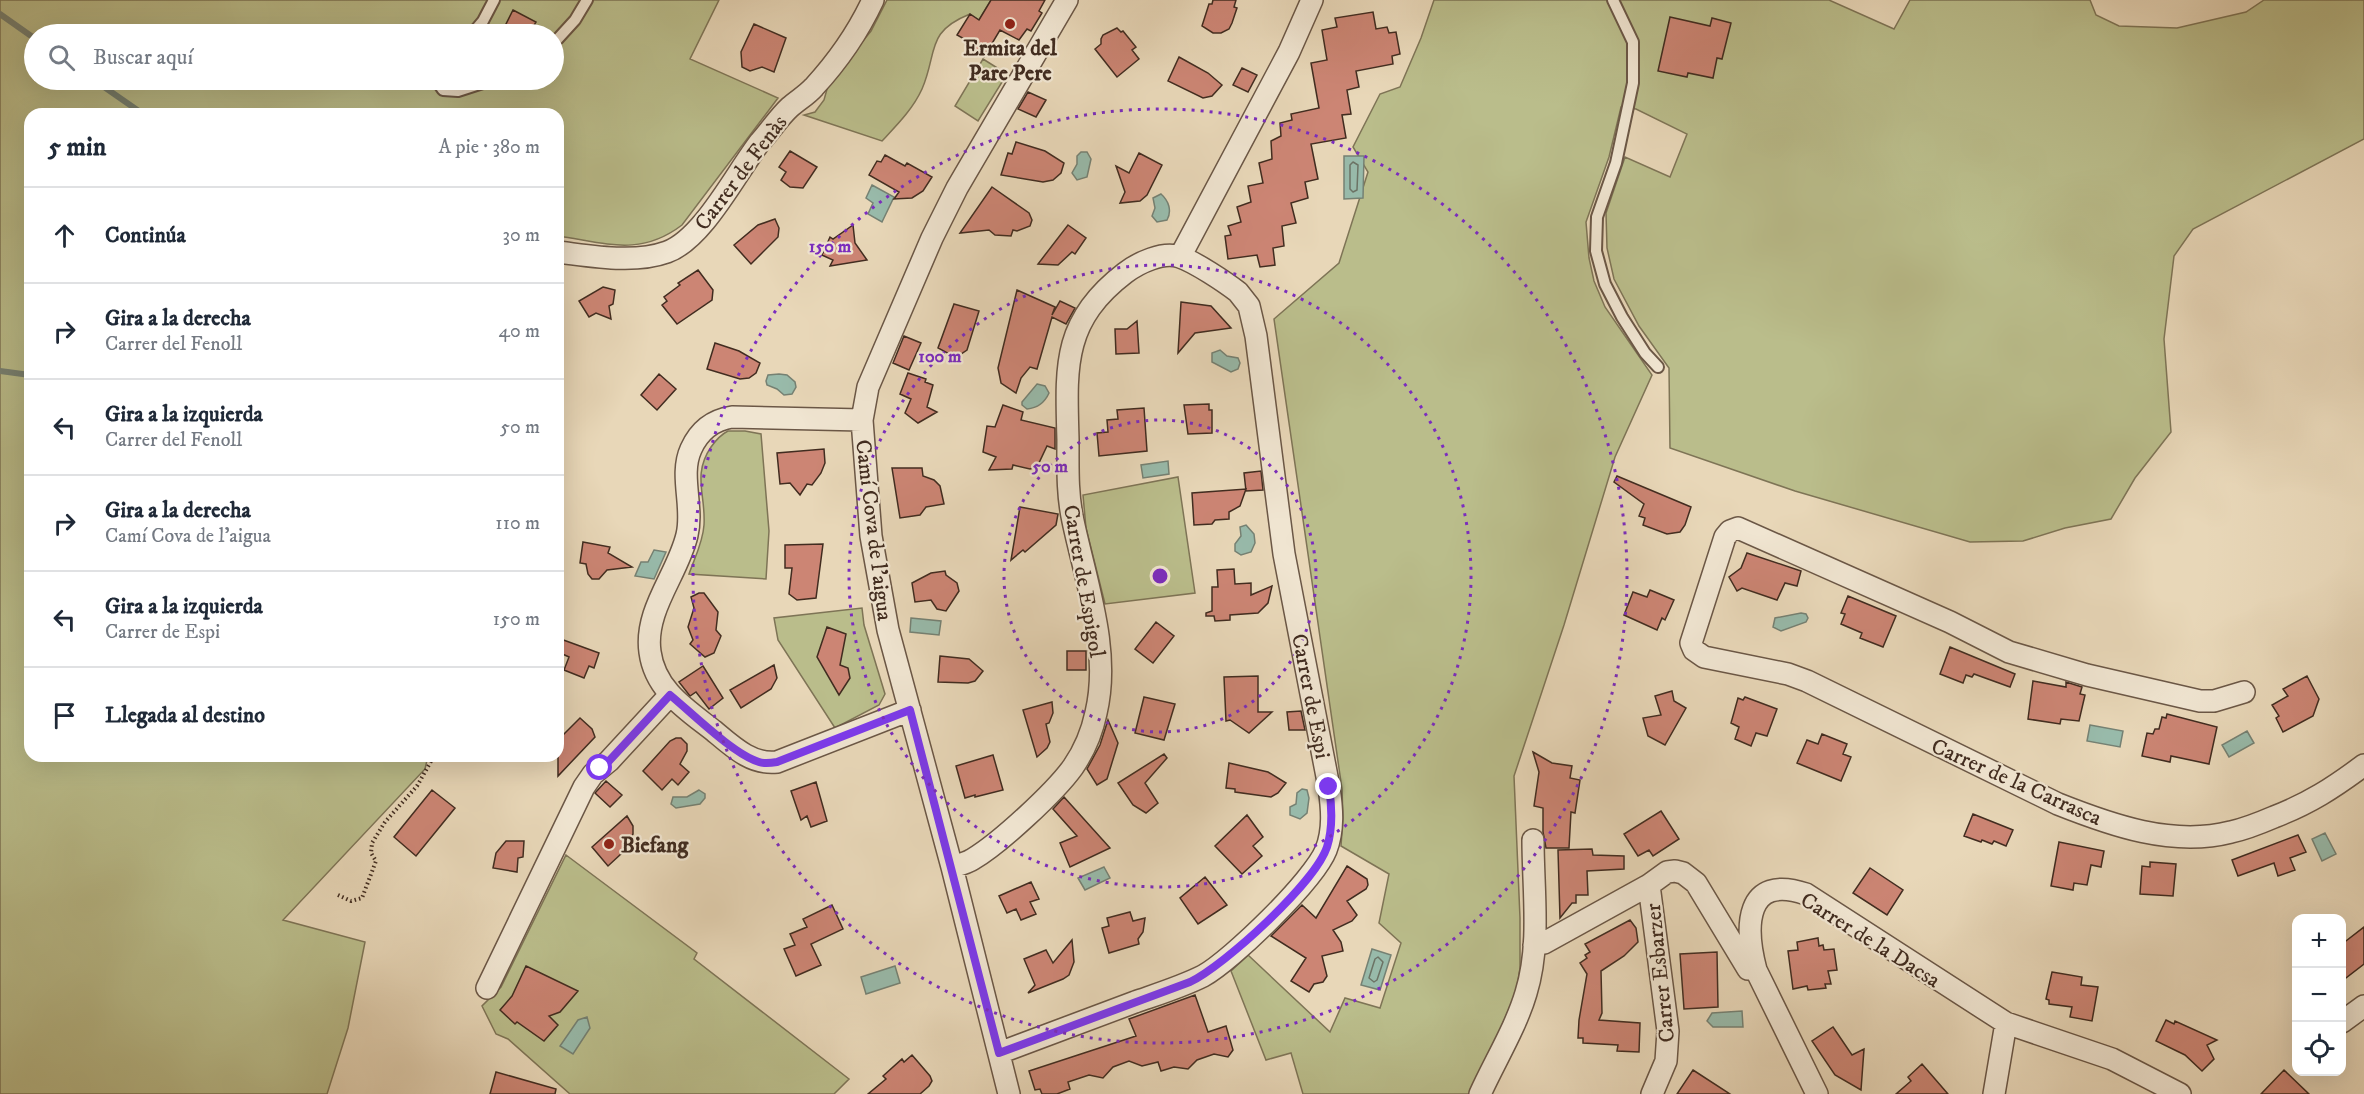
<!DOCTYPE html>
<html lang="es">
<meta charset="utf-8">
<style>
body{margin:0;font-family:"IM FELL DW Pica",serif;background:#f2f2f3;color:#1f2937}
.controls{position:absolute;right:18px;bottom:18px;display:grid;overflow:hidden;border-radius:12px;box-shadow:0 6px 24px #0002}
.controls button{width:54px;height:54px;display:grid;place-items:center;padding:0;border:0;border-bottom:2px solid #e0e1e3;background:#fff;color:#1f2937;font:30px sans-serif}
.stop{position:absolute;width:18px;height:18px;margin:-14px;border:4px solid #7c3aed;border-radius:50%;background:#fff}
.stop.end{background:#7c3aed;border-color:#fff;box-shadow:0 2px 6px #0008}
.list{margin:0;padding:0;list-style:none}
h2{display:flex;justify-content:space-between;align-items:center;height:78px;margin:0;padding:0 24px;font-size:26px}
h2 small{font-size:20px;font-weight:400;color:#747a83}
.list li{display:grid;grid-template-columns:39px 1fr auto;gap:18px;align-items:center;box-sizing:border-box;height:96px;padding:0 24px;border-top:2px solid #e0e1e3}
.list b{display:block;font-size:22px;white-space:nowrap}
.list p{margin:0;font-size:20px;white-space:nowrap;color:#747a83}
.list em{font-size:20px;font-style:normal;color:#747a83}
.icon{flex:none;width:33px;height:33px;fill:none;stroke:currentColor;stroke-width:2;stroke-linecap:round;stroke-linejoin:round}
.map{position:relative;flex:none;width:2364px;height:1094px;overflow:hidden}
.search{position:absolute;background:#fff;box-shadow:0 6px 24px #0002;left:24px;top:24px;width:540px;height:66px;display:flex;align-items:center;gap:15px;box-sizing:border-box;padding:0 21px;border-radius:33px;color:#747a83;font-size:22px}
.panel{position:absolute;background:#fff;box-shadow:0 6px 24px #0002;left:24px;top:108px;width:540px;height:654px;border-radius:18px}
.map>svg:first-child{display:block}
</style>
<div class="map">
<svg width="2364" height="1094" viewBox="0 0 2364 1094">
<rect width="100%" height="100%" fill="#e8d7b8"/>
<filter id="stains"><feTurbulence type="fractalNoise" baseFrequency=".00333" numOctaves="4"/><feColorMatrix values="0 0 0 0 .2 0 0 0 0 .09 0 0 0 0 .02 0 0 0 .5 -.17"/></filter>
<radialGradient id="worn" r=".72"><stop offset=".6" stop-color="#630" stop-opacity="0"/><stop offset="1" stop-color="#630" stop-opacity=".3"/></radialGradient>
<path fill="#babd8b" stroke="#7e7456" stroke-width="1.5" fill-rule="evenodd" d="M0,0H719L690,59L778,98L682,225C640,257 606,243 558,236V114H30V756H428L425,769L283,920L365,942L348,1028L327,1094H0ZM34,34H554V80H34Z
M887,0H991L979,20L970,14C925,32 938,52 922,89C913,109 897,125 882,141L804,115L815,112L824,100L829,82L871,31Z
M1434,0H1829L1894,29L1910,0H2090L2096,15L2119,26L2177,28L2246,12L2264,0H2364V139L2193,229L2174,256L2164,339L2171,432L2135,478L2111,519L2065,528L2023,541L1970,542L1795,491L1670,448L1669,368L1639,326L1614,279L1607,248L1606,213L1625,157L1670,177L1687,134L1636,109L1621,107L1609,157L1586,222L1589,258L1594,281L1605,307L1652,375L1615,457L1564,625L1514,776L1520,918V968L1516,993L1472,1094H1303L1291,1053L1266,1060L1231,971L1248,955L1330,1032L1345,998L1380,1008L1401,943L1379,923L1389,874L1341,846L1343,818L1342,789L1274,319L1339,263L1368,172L1353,147L1380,94L1400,87L1421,38Z
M983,59L1007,74L978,121L955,106Z
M728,431H745L761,434L769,531L766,579L689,574C695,557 703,542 704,525C706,495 692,475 711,447C716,440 720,435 728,431Z
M1178,477L1195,593L1105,604L1086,528L1083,495Z
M862,608L864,625L885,694L879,705L835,728L778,640L774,618Z
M566,855L697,953L694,959L849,1079L834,1094H570L508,1039L496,1034L482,1006L501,987Z"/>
<path fill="#98baaa" stroke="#758173" stroke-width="1.5" d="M1081,152H1087L1091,159L1087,177L1077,180L1072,173L1077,164V156Z
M1344,156H1364L1363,198L1344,199Z
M872,185L894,197L882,222L868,214L873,203L866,198Z
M1161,194C1169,201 1172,211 1167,220L1157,222L1152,216L1155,208L1153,198Z
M1220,350L1227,356L1238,358L1240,363L1238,369L1231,372L1212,362V353Z
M779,374L787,375L795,382L796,387L792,394L784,395L777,389L767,385L766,381L768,375Z
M1037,384L1045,386L1049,393C1045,402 1037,408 1027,409L1022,405V402Z
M1168,461L1169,474L1143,478L1141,465Z
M1246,525L1254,534L1255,543L1251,552L1241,555L1235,551V544L1241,536L1240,527Z
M654,550L666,552L654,579L635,576L641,562H648Z
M1801,613L1806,614L1808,618L1806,622L1781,631L1773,627L1775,618Z
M911,618L941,621L939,635L910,632Z
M2090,725L2123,731L2120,747L2087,741Z
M2247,731L2254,743L2229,757L2222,745Z
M1302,789L1307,790L1309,798L1307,813L1300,819L1290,815V807L1296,804L1297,793Z
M699,790L705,794V798L700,804L676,808L671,804L673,797H687Z
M2325,833L2336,854L2322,861L2312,839Z
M1104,867L1110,878L1085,890L1078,878Z
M1372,949L1391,955L1380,990L1361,985Z
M895,966L900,983L866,994L861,977Z
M1742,1011L1743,1027H1713L1707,1021L1712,1013Z
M587,1017L590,1028L573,1054L560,1046L578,1020Z"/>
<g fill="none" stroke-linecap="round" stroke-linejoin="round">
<path stroke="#6c7365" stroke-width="1.5" d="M1353,162L1358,165L1357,190L1353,192L1350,189V165Z
M1378,957L1383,962L1377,980L1374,982L1369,978L1375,959Z"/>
<path stroke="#758173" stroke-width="6" d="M0,14L34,38
M94,80L143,114
M0,371L30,375"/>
</g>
<path fill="#cc8574" stroke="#412c20" stroke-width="1.5" d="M991,0H1045L1039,11L1042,13L1031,31L1027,29L1019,40L1000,30L984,57L965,45L968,41L957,35L970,14L979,20Z
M1213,0H1236L1234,7L1237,8L1232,23L1229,29L1221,33H1213L1202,26L1209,4H1212Z
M513,10L536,22L529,34H501Z
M1373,12L1376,29L1387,27L1389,33L1396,32L1400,54L1392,56L1393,64L1356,71L1359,87L1347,90L1351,114L1342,115L1346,138L1311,144L1318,179L1305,182L1308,198L1291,203L1296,223L1282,226L1284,246L1273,248L1275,265L1260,267L1257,255L1228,259L1225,236L1231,235L1228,226L1241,222L1237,207L1251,202L1248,186L1263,183L1259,163L1272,159L1271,141L1281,136L1280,123L1292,120L1291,114L1319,108L1311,63L1327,60L1322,30L1337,27L1335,18Z
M1670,17L1710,26L1712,18L1731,23L1722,59L1717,58L1713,78L1688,73L1687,77L1658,71Z
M754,24L786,38L774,72L762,67L750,71L742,67L741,52Z
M1117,28L1121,32L1123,31L1136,47L1132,50L1139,59L1117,77L1095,49L1101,44V39L1103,35Z
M1179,57L1208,73L1222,85L1212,96L1203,98L1168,81Z
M1242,68L1257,75L1248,92L1233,85Z
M1028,92L1046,100L1036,117L1018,109Z
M1016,142L1045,151L1064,163L1061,173L1053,180L1043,182L1001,175L1008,153L1012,154Z
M790,151L817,167L803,188L790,187L781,180L786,172L779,167Z
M1139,153L1162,165L1147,195L1140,201L1120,203L1125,192L1116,166L1129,173Z
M885,155L905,166L907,163L932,177L923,191L912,198L894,199L899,192L869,175L877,161L881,162Z
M992,187L1029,213L1032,220L1030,226L1017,231L1013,230L1011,236L995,235L989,230L960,233Z
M775,219L779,228L778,237L751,264L734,245L758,225Z
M853,225L855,243L867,260L830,266L833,260L822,255L830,237L833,239Z
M1068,225L1086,238L1075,254L1072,252L1058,265L1038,264Z
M698,270L713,290L712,300L677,324L662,305L667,301L664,297L680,285L678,283Z
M603,287L615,290L613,304L609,306L611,319L596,313L589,317L579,301Z
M1017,290L1055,307L1052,315L1060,301L1075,308L1066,324L1052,317L1037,369L1030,367L1021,378L1016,393L1001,383L998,368Z
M1181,302L1211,306L1231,328L1195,333L1178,353Z
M954,304L979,311L967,350L961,354L953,356L938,348Z
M1137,321L1139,353L1116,354L1115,329H1127Z
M904,336L921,343L909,370L893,363Z
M715,343L739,351L760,363L756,373L749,378L740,379L707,369Z
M908,373L926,379L925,382L933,385L927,407L937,412L918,423L905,413L911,399L900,394Z
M659,374L676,389L657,410L641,395Z
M1209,404V410H1212V433L1188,434L1184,405Z
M1003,405L1023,412L1021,420L1055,428V449L1047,446L1037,467L1030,469L1013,465L1012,469L989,470L996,457L983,452L987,426L995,427Z
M1144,408L1147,451L1099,456L1097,433L1108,432L1107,420L1118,419L1117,410Z
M824,449L825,463L821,473L812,485L807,484L800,495L790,483L780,484L777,453Z
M892,468H922L923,476L934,480L940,486L944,504L926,507L920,515L900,518Z
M1261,471L1263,490L1246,491L1244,473Z
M1617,476L1691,507L1685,525L1680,532L1667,534L1643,525L1645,518L1639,516L1644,504L1614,482Z
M1246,489L1240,506L1229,512V519L1215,520L1212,524L1194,525L1192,493Z
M1020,507L1058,514L1056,525L1025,552L1023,550L1011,560Z
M583,542L610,547L608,553L632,567L607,570L599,579H592L588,574L586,564L580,563Z
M823,544L816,598L797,600L789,594L792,568H785V545Z
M1747,553L1801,571L1797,586L1785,583L1777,600L1742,588L1737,591L1729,577L1741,568Z
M1234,569L1235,584L1251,583V595L1272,586L1268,603L1258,613L1230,615V620L1215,621L1214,616H1206V613L1212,611V587H1218L1217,570Z
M945,571L946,575L957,583L959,591L946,611L937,609L931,600L915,602L912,583L931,573Z
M1650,590L1674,600L1665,620L1662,618L1657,630L1624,615L1633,592L1647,597Z
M699,593H704L718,612L716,630L721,636L714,653L705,657L690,644L693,640L688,627L694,608L691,597Z
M1848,596L1896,616L1883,647L1860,638L1862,633L1841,624L1845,614L1841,613Z
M1156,622L1174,636L1153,663L1135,649Z
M827,627L846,634L840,665L848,668L850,678L839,695L817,657Z
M558,638L599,653L594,668L589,666L584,678L564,670L569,657L558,652Z
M1950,647L2015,674L2010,687L1974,674L1972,677L1966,675L1963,683L1940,674Z
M1067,651H1086V670H1067Z
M940,656L969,659L983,671L975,681L968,683L938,682Z
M774,665L777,678L771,689L741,708L730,690Z
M703,666L723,698L709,709L696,692L690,696L679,682Z
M1258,676V712H1272L1249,733L1230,720L1226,721L1224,677Z
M2307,676L2319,699L2313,716L2283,732L2276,718L2279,716L2272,705L2288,696L2283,689Z
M2033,681L2066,687V682L2082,687L2080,694L2085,695L2079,721L2061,719L2060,724L2028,719Z
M1672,691L1674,701L1686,708L1665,745L1648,736L1643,718L1661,715L1655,696Z
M1144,697L1175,704L1164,740L1135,733Z
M1745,697L1777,709L1767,736L1756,733L1751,746L1735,739L1739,727L1731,723L1738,698L1743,700Z
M1052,702L1053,713L1049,723L1046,724L1050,742L1047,748L1037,757L1023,710Z
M1301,711L1305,730H1289L1287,712Z
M2167,714L2217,727L2209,764L2171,756L2170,762L2142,756L2147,733L2153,734L2155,729H2159L2162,717L2166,718Z
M580,718L592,729L595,737L558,776V740Z
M1108,720L1118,743L1107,779L1097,785L1087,769L1100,745Z
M1822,734L1847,744L1843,754L1851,757L1841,781L1797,763L1807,740L1818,744Z
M676,738H681L687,744V751L680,764L689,772L678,785L672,779L662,790L643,771L670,741Z
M1533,752L1552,763L1572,766L1570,778L1580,780L1575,813L1571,812L1569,848H1546L1543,832V808L1534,806L1539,772Z
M1164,754L1167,758L1145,783L1158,803L1146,813L1133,805L1118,783Z
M993,755L1003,790L975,797V795L965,798L956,766Z
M1229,763L1268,772L1286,783L1278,793L1271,797L1235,792V789L1226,788Z
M606,781L622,795L610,807L595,793Z
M816,782L827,821L811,827L807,816L801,820L791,791Z
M432,790L455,808L416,856L394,837Z
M1064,797L1110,848L1070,867L1060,843L1077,836L1053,809Z
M1661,811L1679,839L1653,856L1649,850L1638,856L1624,834Z
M1973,814L2013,830L2006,846L1994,841L1992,844L1982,840L1981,842L1964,836Z
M1247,815L1263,837L1253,846L1262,856L1242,874L1215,846Z
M627,816L633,826V834L622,853L608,866L592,847Z
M2298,835L2306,852L2290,858L2295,870L2278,876L2274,863L2238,876L2232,860Z
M506,841H524L523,857L518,858L517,872L493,868L496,853Z
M2059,842L2104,851L2101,867L2091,865L2087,885L2074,883L2073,890L2051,886Z
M1592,849L1593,855L1624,856V869L1587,871L1588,895H1576V903H1572L1560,918L1558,850Z
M2150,862L2176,864L2173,896L2140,894L2142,866L2150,867Z
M1347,866L1367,879L1368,885L1366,889L1347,901L1357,915L1352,921L1333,930L1341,942L1343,951L1322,956L1327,976L1323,982L1314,984L1309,992L1291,981L1306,958L1271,936L1302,905L1316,918Z
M1870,868L1903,890L1887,915L1853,893Z
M1205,877L1227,905L1198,924L1180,898Z
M1031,882L1039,899L1030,902L1036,914L1021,920L1016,909L1007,913L999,896Z
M832,905L843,929L811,944L821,965L796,976L784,949L795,945L790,934L807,927L803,919Z
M1130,912L1133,921L1145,918L1143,932L1138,939L1139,944L1109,953L1102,928L1109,926L1107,918Z
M1630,920L1636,928L1638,942L1624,956L1601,971L1602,1013L1599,1020L1640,1023L1639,1052L1617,1051L1618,1045L1583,1043V1038H1578L1579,1020L1587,974L1580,963L1587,958L1585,955L1590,952L1585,944Z
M2364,927V964L2342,981V944Z
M1818,938L1819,946L1823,945L1824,950L1834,949L1837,970L1828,971L1831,984H1825L1826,988L1808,990L1807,986L1793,989L1788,951L1798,950L1797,942Z
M1072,940L1074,962L1069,975L1063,979L1028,993L1035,985L1024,959L1046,950L1053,963Z
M1717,952L1718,1007L1684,1009L1680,954Z
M526,966L578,991L560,1012L549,1016L558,1025L544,1041L517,1022L515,1024L500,1010L512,996Z
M2052,972L2082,977L2081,985L2098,987L2092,1021L2070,1017L2072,1007L2049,1004V1000L2046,999Z
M1195,995L1208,1032L1226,1026L1233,1050L1228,1057L1214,1054L1197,1060L1188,1069L1174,1067L1161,1071L1158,1062L1142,1066L1129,1061L1113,1067L1103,1078L1089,1075L1068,1082L1070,1089L1057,1094H1042L1040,1089L1035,1090L1029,1071L1136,1036L1129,1019Z
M2166,1020L2174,1024L2175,1021L2217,1040L2207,1045L2214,1059L2202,1071L2185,1055L2156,1041Z
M1833,1027L1852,1055L1864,1049L1861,1090L1835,1075L1812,1041Z
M912,1055L930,1076L932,1081L929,1086L920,1094H868L886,1079L883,1076L902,1059L904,1062Z
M1922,1064L1948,1094H1896L1911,1081L1908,1077Z
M1693,1070L1730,1094H1677Z
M2284,1070L2309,1094H2261Z
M496,1072L556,1089L555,1094H490Z"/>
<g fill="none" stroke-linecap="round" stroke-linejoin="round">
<g stroke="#6b5746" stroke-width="14">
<path id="lane" d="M1613,0L1633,42V83L1616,163L1597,217L1596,251L1605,284L1622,317L1645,353L1658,367
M472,34L483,21L494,0
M554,43L575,20L587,0
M436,80L443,90L458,91L492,80"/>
</g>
<g stroke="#6b5746" stroke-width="24">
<path id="street" d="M558,252C592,256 634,264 667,252C703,239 736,173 760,142C770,131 779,117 790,107C798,100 807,95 814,87C837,62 859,30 873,0
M1180,257L1289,52L1312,0
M862,420L732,417C713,420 699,431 691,449C679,475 694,507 687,535C678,574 644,610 650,652C655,690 686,709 714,731C733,747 752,765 777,762L910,710
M2244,692L2214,701H2200L2087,675L2009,652L1950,622L1738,528L1730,531L1725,537L1691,643L1694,650L1704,657L1788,674L1807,681L2058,804C2111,825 2172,847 2231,832C2245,829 2260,823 2274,817C2310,803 2333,788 2364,765
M952,867C959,865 967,863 973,859C1000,843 1055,792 1073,767C1084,751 1092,732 1096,713C1111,650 1086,583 1073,521C1067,494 1068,467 1068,440C1066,367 1062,321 1125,273C1138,263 1163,251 1180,257C1195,262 1225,282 1238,292L1249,306L1256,336L1284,554L1329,787C1332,808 1334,830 1326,850C1314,880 1232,960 1203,976C1181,987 1158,994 1135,1002C1090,1019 1044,1036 999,1053
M1649,885L1668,1031L1666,1061L1652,1094
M1534,945L1544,943L1649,885L1667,872L1675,871L1683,873L1696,883L1748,969H1752
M487,988L584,787L593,774L609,761L670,695
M2342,1022L2364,1006
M1009,1094L952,867L888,630L871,536L862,420L868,387L932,238L957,188L1067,0
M1480,1094C1495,1061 1516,1027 1526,993C1541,945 1533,890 1533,840
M1817,1094L1756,970C1745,928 1744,873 1806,894L2006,1023L2112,1059L2180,1094
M1994,1094L2006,1023"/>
</g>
<path stroke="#412c20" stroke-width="4" stroke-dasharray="1.5 3" stroke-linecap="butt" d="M338,895L351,901L362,898L376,861L371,853L372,843L385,822L417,786L434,756"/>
<use href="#lane" stroke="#f0e5d1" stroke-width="10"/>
<use href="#street" stroke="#f0e5d1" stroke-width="21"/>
</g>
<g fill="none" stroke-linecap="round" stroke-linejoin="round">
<path stroke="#7c3aed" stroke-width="8" d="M600,768L609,761L670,695C692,713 733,754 759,762C765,764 771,763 777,762L910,710L999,1053L1190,982C1225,965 1315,883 1327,847C1333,828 1332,807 1329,787"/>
</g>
<g fill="none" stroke="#7b2cbf" stroke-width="3" stroke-dasharray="3 6">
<circle cx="1160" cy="576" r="156"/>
<circle cx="1160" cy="576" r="311"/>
<circle cx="1160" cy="576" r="467"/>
</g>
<g fill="#8f2418" stroke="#f0e5d1" stroke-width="2">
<circle cx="1010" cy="24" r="6"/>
<circle cx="609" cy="844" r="6"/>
</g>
<g text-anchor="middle" stroke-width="4.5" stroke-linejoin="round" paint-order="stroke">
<g font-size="22" font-weight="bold" fill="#412c20" stroke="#f0e5d1">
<text x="1010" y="55">Ermita del<tspan x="1010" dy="25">Pare Pere</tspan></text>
<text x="621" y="852" text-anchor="start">Biefang</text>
</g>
<g font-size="22" fill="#412c20" stroke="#f0e5d1">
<text transform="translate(740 172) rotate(-53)" y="8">Carrer de Fenàs</text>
<text transform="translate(875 530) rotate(83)" y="8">Camí Cova de l'aigua</text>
<text transform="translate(1085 581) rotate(80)" y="8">Carrer de Espigol</text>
<text transform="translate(1312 696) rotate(79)" y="8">Carrer de Espi</text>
<text transform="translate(2017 781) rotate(24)" y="8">Carrer de la Carrasca</text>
<text transform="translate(1871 939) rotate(32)" y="8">Carrer de la Dacsa</text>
<text transform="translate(1659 973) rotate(-96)" y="8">Carrer Esbarzer</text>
</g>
</g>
<circle cx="1160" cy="576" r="9" fill="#7b2cbf" stroke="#f0e5d1" stroke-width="3"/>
<g font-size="18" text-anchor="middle" font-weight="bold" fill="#7b2cbf" stroke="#f0e5d1" stroke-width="4.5" stroke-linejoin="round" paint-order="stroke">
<text x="830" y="252">150 m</text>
<text x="940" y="362">100 m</text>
<text x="1050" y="472">50 m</text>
</g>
<rect width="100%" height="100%" filter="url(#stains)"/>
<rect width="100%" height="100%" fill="url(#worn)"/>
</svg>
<div class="controls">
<button>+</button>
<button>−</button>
<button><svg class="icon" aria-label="locate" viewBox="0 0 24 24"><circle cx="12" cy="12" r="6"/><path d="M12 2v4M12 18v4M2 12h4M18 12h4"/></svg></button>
</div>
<div class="stop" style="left:600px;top:768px"></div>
<div class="stop end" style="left:1329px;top:787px"></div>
<div class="search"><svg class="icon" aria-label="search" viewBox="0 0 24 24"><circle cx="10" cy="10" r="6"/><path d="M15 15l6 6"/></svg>Buscar aquí</div>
<section class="panel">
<h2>5 min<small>A pie · 380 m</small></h2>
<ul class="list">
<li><svg class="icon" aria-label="ahead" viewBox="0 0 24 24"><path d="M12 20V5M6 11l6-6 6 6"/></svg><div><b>Continúa</b></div><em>30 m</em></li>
<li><svg class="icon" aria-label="right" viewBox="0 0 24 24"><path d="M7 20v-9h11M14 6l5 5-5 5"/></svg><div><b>Gira a la derecha</b><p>Carrer del Fenoll</p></div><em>40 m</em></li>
<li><svg class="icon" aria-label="left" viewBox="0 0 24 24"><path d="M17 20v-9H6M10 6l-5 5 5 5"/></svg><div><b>Gira a la izquierda</b><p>Carrer del Fenoll</p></div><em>50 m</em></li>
<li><svg class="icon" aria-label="right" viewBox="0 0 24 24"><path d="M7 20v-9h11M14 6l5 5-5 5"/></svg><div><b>Gira a la derecha</b><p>Camí Cova de l'aigua</p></div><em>110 m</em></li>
<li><svg class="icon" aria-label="left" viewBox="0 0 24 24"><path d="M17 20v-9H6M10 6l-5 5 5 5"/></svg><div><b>Gira a la izquierda</b><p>Carrer de Espi</p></div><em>150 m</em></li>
<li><svg class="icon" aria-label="arrive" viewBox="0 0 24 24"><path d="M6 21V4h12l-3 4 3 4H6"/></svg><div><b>Llegada al destino</b></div></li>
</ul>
</section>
</div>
